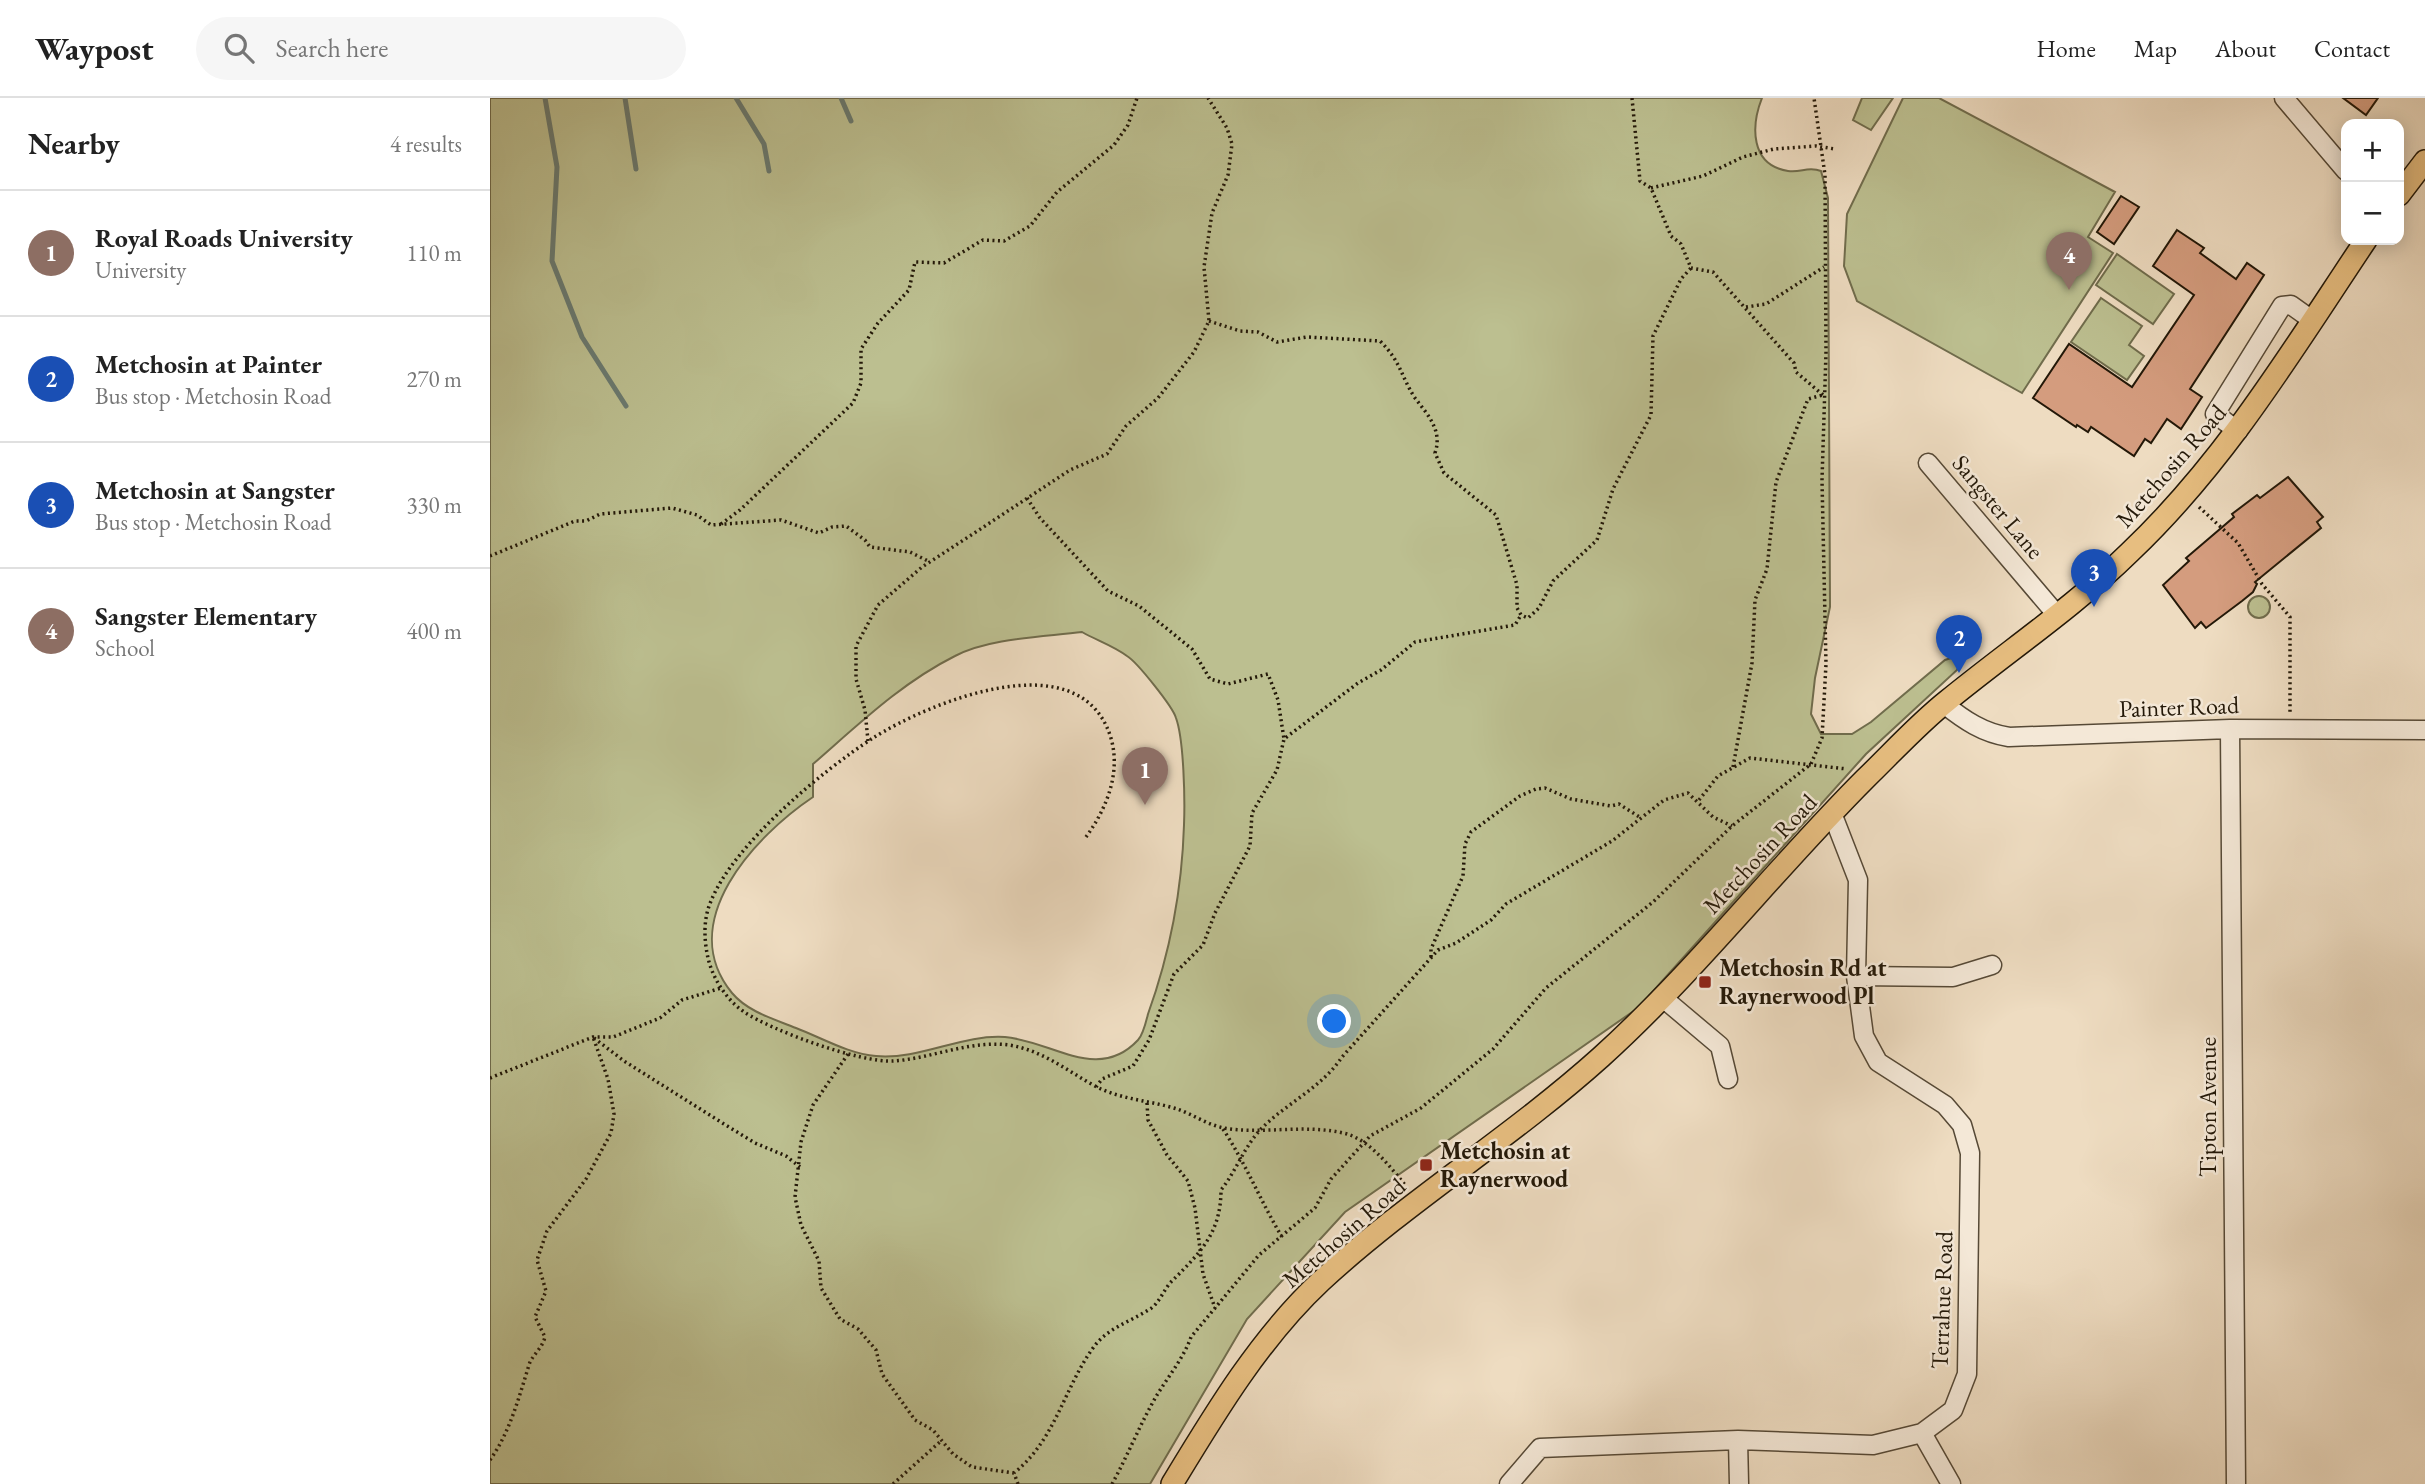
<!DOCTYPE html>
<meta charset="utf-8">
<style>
body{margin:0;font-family:"EB Garamond",serif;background:#f6f6f6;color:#222}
.controls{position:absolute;right:21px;top:21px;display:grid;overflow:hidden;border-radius:14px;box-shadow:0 4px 18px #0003}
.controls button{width:63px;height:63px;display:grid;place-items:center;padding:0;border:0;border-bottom:2px solid #e0e0e0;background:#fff;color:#222;font:35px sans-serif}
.you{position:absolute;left:845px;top:924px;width:24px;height:24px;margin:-18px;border:5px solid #fff;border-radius:50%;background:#1a73e8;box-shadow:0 0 0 10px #1a73e833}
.badge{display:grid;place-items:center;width:46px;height:46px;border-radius:50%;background:#8f2418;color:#fff;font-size:23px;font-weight:700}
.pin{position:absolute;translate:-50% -58px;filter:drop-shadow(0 2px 4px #0008)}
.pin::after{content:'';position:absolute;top:37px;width:24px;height:21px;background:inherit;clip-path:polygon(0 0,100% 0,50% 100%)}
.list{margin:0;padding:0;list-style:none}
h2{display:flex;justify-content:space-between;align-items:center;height:91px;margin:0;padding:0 28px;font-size:30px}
h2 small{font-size:23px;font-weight:400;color:#767676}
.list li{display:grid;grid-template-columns:46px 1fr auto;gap:21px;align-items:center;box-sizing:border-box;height:126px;padding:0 28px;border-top:2px solid #e0e0e0}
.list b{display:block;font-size:26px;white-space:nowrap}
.list p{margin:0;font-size:23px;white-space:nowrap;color:#767676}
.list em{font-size:23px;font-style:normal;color:#767676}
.icon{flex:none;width:38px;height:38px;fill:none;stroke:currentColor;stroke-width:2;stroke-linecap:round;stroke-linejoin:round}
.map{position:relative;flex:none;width:1935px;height:1386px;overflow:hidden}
header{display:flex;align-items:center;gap:42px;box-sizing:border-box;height:98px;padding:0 35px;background:#fff;border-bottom:2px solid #e0e0e0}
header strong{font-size:33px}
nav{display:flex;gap:38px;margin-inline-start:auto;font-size:24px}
.search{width:490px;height:63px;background:#f6f6f6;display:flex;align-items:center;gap:18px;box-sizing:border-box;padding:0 24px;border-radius:38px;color:#767676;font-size:26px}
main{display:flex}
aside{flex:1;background:#fff}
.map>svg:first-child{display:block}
</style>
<header>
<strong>Waypost</strong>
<div class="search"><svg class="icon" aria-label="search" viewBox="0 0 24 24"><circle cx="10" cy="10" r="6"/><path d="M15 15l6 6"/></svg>Search here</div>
<nav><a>Home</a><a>Map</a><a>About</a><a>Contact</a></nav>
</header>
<main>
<aside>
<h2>Nearby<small>4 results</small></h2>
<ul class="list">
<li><span class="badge" style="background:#8d6e63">1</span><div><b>Royal Roads University</b><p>University</p></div><em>110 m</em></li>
<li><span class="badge" style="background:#1a4fb4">2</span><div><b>Metchosin at Painter</b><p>Bus stop · Metchosin Road</p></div><em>270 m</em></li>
<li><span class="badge" style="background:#1a4fb4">3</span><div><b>Metchosin at Sangster</b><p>Bus stop · Metchosin Road</p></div><em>330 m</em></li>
<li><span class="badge" style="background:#8d6e63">4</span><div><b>Sangster Elementary</b><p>School</p></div><em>400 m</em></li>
</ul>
</aside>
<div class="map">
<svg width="1935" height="1386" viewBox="0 0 1935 1386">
<rect width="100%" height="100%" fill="#eedcc1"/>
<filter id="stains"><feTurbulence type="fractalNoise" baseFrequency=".00286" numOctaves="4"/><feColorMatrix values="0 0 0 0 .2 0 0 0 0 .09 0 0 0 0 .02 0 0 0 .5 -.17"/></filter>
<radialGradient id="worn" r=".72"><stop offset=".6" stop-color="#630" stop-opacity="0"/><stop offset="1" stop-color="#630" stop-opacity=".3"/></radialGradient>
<path fill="#bcbf90" stroke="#706c4c" stroke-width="2" fill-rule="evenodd" d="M0,0H1272C1261,28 1260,67 1298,73C1311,75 1318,68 1331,73L1338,100L1340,509L1325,580L1321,616L1331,636H1362L1381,624L1455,562L1470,557L1471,563L1467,572L1376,656L1148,910L855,1114L757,1221L660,1386H0ZM592,534C606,542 624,548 637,558C647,564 683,609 686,620C694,642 695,702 694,727C692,792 680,855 658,916C656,924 653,937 648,942C608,985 562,943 515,939C472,936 430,962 386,958C359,956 332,940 306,930C284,921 258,914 242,895C184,824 265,738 323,699V666C368,627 411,585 465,558C499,540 553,539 592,534Z
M1372,0H1403L1381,32L1363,22Z
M1413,0H1449L1625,94L1598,139L1623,155L1532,295L1367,203L1354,168L1357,116Z
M1627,156L1684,196L1663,226L1606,187Z
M1611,200L1652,228L1639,247L1654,258L1637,282L1581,244Z
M1758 509a11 11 0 1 1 22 0a11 11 0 1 1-22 0Z"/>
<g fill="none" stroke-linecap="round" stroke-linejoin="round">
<path stroke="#6a7a70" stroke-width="5" d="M55,0L67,69L62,163L92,239L136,308
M135,0L146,71
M246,0L274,46L279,73
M351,0L361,23"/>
</g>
<path fill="#d49c7e" stroke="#231808" stroke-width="2" d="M1853,0H1888L1876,17Z
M1631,98L1649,109L1624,146L1607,134Z
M1687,132L1714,150L1710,155L1746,181L1757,165L1774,177L1700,291L1712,299L1691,331L1677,321L1661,345L1655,341L1644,358L1601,329L1598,334L1587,327L1586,329L1543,300L1579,246L1642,289L1704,197L1663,168Z
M1798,379L1833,419L1827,424L1831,430L1765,484L1767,486L1763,494L1752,503L1716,530L1711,524L1705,530L1673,487L1699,463L1696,460L1744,419L1742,416L1767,397L1770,400Z"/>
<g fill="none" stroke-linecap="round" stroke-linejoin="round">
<g stroke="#564936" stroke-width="21">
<path id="minor" d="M1794,0L1856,73
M1748,333L1725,316L1792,208L1801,207L1822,222
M1438,365L1567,517
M1454,606C1474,622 1493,635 1519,639L1740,631L1935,632
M1740,631L1746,1386
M1366,878L1463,879L1502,867
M1173,900L1230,948L1238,981
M1432,1335L1461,1386
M1248,1342L1249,1386
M1019,1386L1050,1350L1248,1342L1383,1347L1432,1335L1463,1312L1477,1276L1480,1055L1472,1027L1455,1007L1388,964L1374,938L1366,878L1368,782L1342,715"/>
</g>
<g stroke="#231808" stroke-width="24">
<path id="major" d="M1909,97L1935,63
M682,1386C725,1315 770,1240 831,1183C919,1102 1022,1039 1111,959C1206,873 1285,771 1375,681C1402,655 1428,626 1457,603C1518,553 1584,509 1640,454C1736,363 1803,251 1876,142"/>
</g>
<path stroke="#231808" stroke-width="3.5" stroke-dasharray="2 3.5" stroke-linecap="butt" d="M1142,0L1150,83L1161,90L1181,138L1191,146L1201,170L1223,174L1304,265L1306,274L1333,297
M1161,90L1213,78L1253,59L1284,51L1326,48L1345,51
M1256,209L1276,206L1334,169
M719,223L750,233L768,234L787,244L817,239L890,243C912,265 910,277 925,300C937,316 953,332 945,355L954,375L1006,417L1027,487V510L1031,517L1038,520L1049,510L1063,483L1107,442L1123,391L1161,317L1163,238L1191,181L1201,170
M537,400L550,420L618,493L649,508L702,551L720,581L738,586L778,576L788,602L794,641
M1709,409L1748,445L1772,486L1800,519V615
M231,426L250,412L363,305L371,285V251L388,225L419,192L425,164L454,165L493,142L514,143L540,128L567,94L624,47L638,27L647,0
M0,458L85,423H96L110,416L182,410L207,417L221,427L291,422L329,435L342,429L356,428L375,442L380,449L420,454L440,464
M378,643L375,612L366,581V548L388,507L432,469L492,430L580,372L617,356L636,328L668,300L704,254L719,223L714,169L722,115L738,77L742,46L737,30L718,0
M1243,669L1262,565L1265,502L1277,471L1286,384L1318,301L1333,297
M1209,702L1228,678L1260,660L1357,671
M596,739C617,710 632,673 620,637C588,543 440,604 383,640C332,673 244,746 221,803C213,821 214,842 218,860C223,881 236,901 254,914C283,933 370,965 404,963C443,960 480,942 519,947C551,952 575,971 603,987C630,1002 659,1002 687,1011C702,1016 718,1027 734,1030C771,1037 817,1025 857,1036C882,1044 900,1069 916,1088
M941,859V851L973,778L975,746L981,734L1030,698L1046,691L1055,690L1081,701L1121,708L1129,706L1151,720
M104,940L134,963L234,1026L265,1045L296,1058L310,1069
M358,956L323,1007L311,1044L305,1099L311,1127L329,1163L331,1190L350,1221L368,1231L386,1252L392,1276L425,1322L443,1332L463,1356L482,1369L524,1375
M0,980L103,939H123L170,920L192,902L231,890
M606,989L612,981L643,968L659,942L684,876L713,847L725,815L760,748L762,715L787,672L794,641L868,585L891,572L925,544L1025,527L1031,517
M657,1005L658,1022L677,1057L698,1083L705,1110L713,1176L725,1210
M733,1031C756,1066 771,1104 792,1139
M0,1362C20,1334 29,1299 39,1267C42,1257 52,1251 55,1239L45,1219L56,1193L47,1162L57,1133L96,1081L121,1035L124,1016L118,981L103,939
M403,1386L452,1342
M528,1386L524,1375C566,1341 573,1292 603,1250C617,1230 640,1224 660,1211C670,1205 674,1190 683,1182C711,1154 731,1134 731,1092C747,1072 755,1046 774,1028C799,1004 832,989 852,959L948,852L966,845L1001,822L1016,806L1122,743L1174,702L1198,695L1223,719L1242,728
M622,1386C637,1359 648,1331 663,1304C675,1282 693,1262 701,1239L769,1157L825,1110L841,1081L880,1038L931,1010L1003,951L1056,890L1163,804L1242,728L1321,666L1332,640L1336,566L1332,382L1336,254L1335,77L1324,0"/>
<use href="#minor" stroke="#f4e8d7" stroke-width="18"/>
<use href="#major" stroke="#e7be80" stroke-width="21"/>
</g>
<g fill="#8f2418" stroke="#f4e8d7" stroke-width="2.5">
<rect x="1208" y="877" width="14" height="14" rx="3.5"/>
<rect x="929" y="1060" width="14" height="14" rx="3.5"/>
</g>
<g text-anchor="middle" stroke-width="5" stroke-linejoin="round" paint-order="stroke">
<g font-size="24" fill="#231808" stroke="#f4e8d7">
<text transform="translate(1681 368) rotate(-49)" y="8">Metchosin Road</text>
<text transform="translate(1508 409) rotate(50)" y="8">Sangster Lane</text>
<text transform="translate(1689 609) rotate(-2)" y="8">Painter Road</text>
<text transform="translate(1270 756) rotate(-47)" y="8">Metchosin Road</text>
<text transform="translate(1718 1009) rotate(-90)" y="8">Tipton Avenue</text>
<text transform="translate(854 1135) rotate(-41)" y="8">Metchosin Road</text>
<text transform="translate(1452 1202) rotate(-88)" y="8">Terrahue Road</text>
</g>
<g font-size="24" font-weight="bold" fill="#231808" stroke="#f4e8d7" text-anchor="start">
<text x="1229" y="878">Metchosin Rd at<tspan x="1229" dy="28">Raynerwood Pl</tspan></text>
<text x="950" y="1061">Metchosin at<tspan x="950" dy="28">Raynerwood</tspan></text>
</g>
</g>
<rect width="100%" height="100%" filter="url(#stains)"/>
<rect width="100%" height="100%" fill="url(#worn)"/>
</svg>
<div class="controls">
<button>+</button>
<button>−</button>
</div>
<div class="you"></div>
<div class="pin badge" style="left:655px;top:707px;background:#8d6e63">1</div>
<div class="pin badge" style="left:1469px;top:575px;background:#1a4fb4">2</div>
<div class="pin badge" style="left:1604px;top:509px;background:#1a4fb4">3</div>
<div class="pin badge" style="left:1579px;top:192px;background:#8d6e63">4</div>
</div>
</main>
